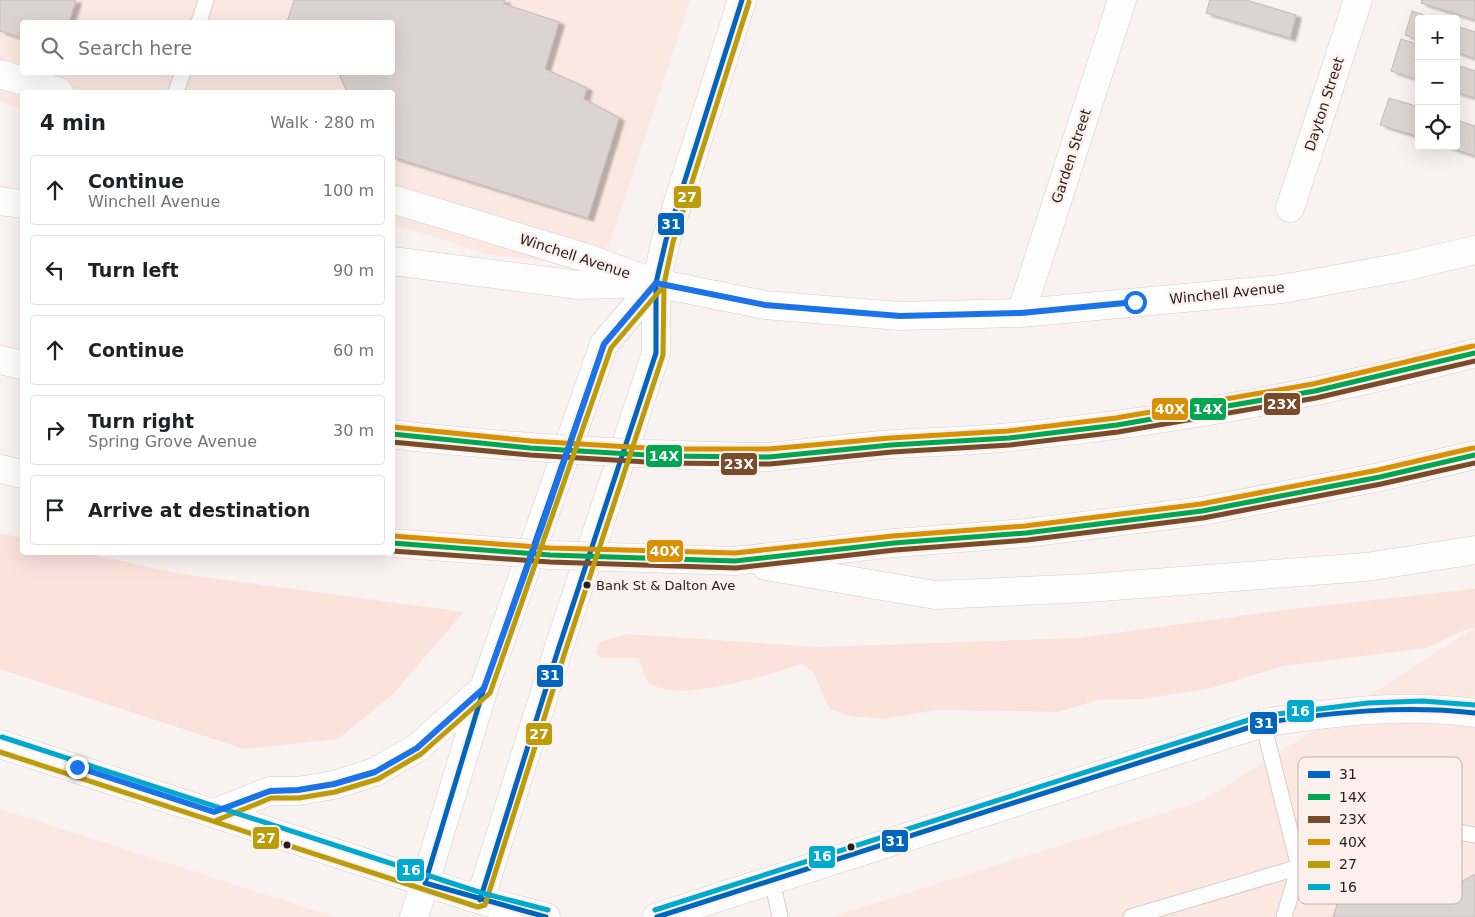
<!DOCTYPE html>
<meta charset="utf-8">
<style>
body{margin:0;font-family:"DejaVu Sans",sans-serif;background:#f6f6f6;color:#202124}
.controls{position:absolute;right:15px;top:15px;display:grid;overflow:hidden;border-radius:5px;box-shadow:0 5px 20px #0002}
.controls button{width:45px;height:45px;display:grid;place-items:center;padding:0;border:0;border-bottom:1px solid #e0e0e0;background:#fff;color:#202124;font:25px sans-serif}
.stop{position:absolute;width:15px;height:15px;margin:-11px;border:4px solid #1a73e8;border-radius:50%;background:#fff}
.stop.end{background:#1a73e8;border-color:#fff;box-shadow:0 1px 5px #0008}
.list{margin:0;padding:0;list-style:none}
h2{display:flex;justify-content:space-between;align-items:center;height:65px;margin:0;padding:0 20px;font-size:21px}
h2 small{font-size:16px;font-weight:400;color:#757577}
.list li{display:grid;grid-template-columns:32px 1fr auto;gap:15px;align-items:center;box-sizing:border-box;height:70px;margin:0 10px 10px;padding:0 10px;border:1px solid #e0e0e0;border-radius:5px}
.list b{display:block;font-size:19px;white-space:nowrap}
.list p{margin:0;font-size:16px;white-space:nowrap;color:#757577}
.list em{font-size:16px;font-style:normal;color:#757577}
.icon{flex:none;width:28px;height:28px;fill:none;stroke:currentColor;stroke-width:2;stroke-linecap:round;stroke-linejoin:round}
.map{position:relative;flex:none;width:1475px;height:917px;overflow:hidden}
.search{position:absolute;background:#fff;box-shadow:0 5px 20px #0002;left:20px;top:20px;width:375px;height:55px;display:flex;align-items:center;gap:12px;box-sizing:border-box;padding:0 18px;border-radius:5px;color:#757577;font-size:19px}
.panel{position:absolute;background:#fff;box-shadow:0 5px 20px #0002;left:20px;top:90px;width:375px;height:465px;border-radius:5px}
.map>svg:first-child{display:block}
</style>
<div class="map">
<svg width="1475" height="917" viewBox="0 0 1475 917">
<defs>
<filter id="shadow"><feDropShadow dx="5.5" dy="3" stdDeviation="1" flood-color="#0004"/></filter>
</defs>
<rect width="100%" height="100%" fill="#f8f2f0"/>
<path fill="#fbe8e1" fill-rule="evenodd" d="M0,0H690L602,268L487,254L393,224L392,92H22V109L0,102ZM22,22H392V72H22Z
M1475,628V917H831L1202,801Z
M0,809L335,917H0Z"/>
<path fill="#fbe2db" d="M0,533L22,538V552L86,553L175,573L464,612L392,695L338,739L244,749L0,669Z
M1475,589V628L1465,630L1426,648L1283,666L1211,688L1143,699L1098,700L1058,712L935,710L884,719L850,716L832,710L827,704L814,673L802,664C767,675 685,702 652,685C644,681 642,667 639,658H601L596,653L599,642L627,634L819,647L1078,638L1300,608Z"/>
<path fill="#dcd4d1" stroke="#c3bbb8" filter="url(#shadow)" d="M0,0H76L69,22H22V38L0,31Z
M294,0H505L504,4L559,22L545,69L587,88L584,99L619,118L588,218L392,157V92H347L338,72H392V22H287Z
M1210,0H1246L1296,15L1290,38L1206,13Z
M1422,0H1475V20L1421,3Z
M1412,11L1435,19H1419V40L1405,35Z
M1456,26L1475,32V59L1456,52Z
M1401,39L1419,45V80L1391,71Z
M1456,65L1475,71V98L1456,92Z
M1389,98L1419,107V137L1380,125Z
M1456,120L1475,126V156L1445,146H1456Z
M1355,849L1461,882L1475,874V917H1333Z"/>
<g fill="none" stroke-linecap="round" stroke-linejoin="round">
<g stroke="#d6cdca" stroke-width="17">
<path id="lane" d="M199,22L206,0
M176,92L183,72
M1292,840C1311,836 1330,830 1349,828C1390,823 1434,828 1475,835
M772,880L780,917
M1131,917L1299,867L1263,723
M1284,917L1299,867"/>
</g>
<g stroke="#d6cdca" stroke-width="29">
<path id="street" d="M0,74L59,92
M392,199L587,258L655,283
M1290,208L1358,0
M1021,313L1122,0
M414,917L425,883"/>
</g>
<g stroke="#d6cdca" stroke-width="29">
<path id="secondary" d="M0,744L480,900L546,917
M214,813L270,791H298L334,785L375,772L417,748L483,689
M425,883L484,688L604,344L656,283
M480,900L558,650L656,353V283L666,240L742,0
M657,917L1263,723C1333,712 1404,703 1475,713"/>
</g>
<g stroke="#d6cdca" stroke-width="29">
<path id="primary" d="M656,283L765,305L900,316L1021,313L1282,289L1403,267L1475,250"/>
</g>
<g stroke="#d6cdca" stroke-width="29">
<path id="highway" d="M0,201L22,204
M392,261L578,285L656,283
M0,360L22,365
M392,434L416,437
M769,457C811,453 852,447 894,444C932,442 972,441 1011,437C1167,422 1323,394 1475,353
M0,469L22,474
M735,561L894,543L1026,533L1202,511L1380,477L1475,455
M766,566L935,595L1088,588L1366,567L1475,550"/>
</g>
<use href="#lane" stroke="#fefdfd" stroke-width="15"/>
<use href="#street" stroke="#fefdfd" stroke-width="28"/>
<use href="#secondary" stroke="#fefdfd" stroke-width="28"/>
<use href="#primary" stroke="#fefdfd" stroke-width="28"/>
<use href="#highway" stroke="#fefdfd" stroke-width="28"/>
<g stroke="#d6cdca" stroke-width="29" stroke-linecap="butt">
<path id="highway-bridge" d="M416,437C534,449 651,456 769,457
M392,543L550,555L735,561"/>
</g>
<use href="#highway-bridge" stroke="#fefdfd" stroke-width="28"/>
<g stroke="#fcf0ec" stroke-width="9">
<path id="bus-1" d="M480,900L558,650L656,353V283L666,240L742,0
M546,917L425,883L484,688L604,344L656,283
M657,917L1263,723C1334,712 1403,705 1475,713"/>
</g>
<g stroke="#fcf0ec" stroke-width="9">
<path id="bus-2" d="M392,434L530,448L663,456L769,457L891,445L1009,438L1117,425L1315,391L1475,353
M392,543L550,555L735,561L894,543L1026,533L1202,511L1380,477L1475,455"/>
</g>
<g stroke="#fcf0ec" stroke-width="9">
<path id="bus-3" d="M392,442L530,455L663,463L770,464L892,452L1010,445L1118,432L1316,398L1475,361
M392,551L550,562L736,568L895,550L1027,540L1203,518L1381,484L1475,463"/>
</g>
<g stroke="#fcf0ec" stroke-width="9">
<path id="bus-4" d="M393,427L531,441L663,449H769L890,438L1008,431L1116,418L1313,384L1473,346
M393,536L550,548L735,553L893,536L1025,526L1201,504L1378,470L1473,448"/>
</g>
<g stroke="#fcf0ec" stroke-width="9">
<path id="bus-5" d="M0,752L478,907L485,905L565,652L663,355L664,284L673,242L749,2
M217,820L271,798H299L335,792L378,779L421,754L490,693L611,348L662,288"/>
</g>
<g stroke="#fcf0ec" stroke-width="9">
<path id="bus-6" d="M2,737L482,893L548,910
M655,910L1261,716L1368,703L1422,701L1475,705"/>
</g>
<use href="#bus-1" stroke="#0065bd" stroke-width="5"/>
<use href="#bus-2" stroke="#00a651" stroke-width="5"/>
<use href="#bus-3" stroke="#7a4b2a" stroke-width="5"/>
<use href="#bus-4" stroke="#d89104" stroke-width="5"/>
<use href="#bus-5" stroke="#bb9c0b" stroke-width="5"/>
<use href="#bus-6" stroke="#00a9ce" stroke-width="5"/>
</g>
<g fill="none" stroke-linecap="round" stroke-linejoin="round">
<path stroke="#1a73e8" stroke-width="6" d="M77,767L214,812L270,791L298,790L334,784L375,772L417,748L484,688L542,526L604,344L656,283L765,305L900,316L1021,313L1135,302"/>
</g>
<g fill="#281d1a" stroke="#fcf0ec" stroke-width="2">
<circle cx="587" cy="585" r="4.5"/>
<circle cx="287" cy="845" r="4.5"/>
<circle cx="851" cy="847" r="4.5"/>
</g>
<g text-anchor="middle" stroke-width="4.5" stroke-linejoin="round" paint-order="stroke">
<g font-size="13" fill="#281d1a" stroke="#fcf0ec" text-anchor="start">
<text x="596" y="590">Bank St &amp; Dalton Ave</text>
</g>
<g font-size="14" fill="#281d1a" stroke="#fcf0ec">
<text transform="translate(1324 104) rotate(-72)" y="5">Dayton Street</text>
<text transform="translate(1071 156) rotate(-72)" y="5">Garden Street</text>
<text transform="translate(575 256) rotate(18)" y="5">Winchell Avenue</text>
<text transform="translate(1227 293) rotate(-6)" y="5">Winchell Avenue</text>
</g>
</g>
<rect x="1298" y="757" width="164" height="147" rx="8" fill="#fcf0ec" stroke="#bcb1ad" stroke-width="1"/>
<rect x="1308" y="771" width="22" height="7" fill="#0065bd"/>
<rect x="1308" y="794" width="22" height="6" fill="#00a651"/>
<rect x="1308" y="816" width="22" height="7" fill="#7a4b2a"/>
<rect x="1308" y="839" width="22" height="6" fill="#d89104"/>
<rect x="1308" y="861" width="22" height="7" fill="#bb9c0b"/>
<rect x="1308" y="884" width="22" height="6" fill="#00a9ce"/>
<g font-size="14" fill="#281d1a">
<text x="1339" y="779">31</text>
<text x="1339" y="802">14X</text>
<text x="1339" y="824">23X</text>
<text x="1339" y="847">40X</text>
<text x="1339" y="869">27</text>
<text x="1339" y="892">16</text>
</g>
<g stroke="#fcf0ec" stroke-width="2">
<rect x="673" y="185" width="29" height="24" rx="5" fill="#bb9c0b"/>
<rect x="657" y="212" width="28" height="24" rx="5" fill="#0065bd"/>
<rect x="1263" y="392" width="38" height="24" rx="5" fill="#7a4b2a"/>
<rect x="1151" y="397" width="38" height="24" rx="5" fill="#d89104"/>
<rect x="1189" y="397" width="38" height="24" rx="5" fill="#00a651"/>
<rect x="645" y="444" width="38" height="24" rx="5" fill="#00a651"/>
<rect x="720" y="452" width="38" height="24" rx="5" fill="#7a4b2a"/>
<rect x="646" y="539" width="38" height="24" rx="5" fill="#d89104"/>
<rect x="536" y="664" width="28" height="24" rx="5" fill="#0065bd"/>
<rect x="1286" y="699" width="29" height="24" rx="5" fill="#00a9ce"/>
<rect x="1249" y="711" width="29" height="24" rx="5" fill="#0065bd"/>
<rect x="525" y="722" width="28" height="24" rx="5" fill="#bb9c0b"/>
<rect x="252" y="826" width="28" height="24" rx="5" fill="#bb9c0b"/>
<rect x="881" y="829" width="28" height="24" rx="5" fill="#0065bd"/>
<rect x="808" y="845" width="28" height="24" rx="5" fill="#00a9ce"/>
<rect x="396" y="858" width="29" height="24" rx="5" fill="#00a9ce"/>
</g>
<g font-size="14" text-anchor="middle" font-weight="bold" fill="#fff">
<text x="687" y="202">27</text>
<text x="671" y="229">31</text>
<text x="1282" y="409">23X</text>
<text x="1170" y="414">40X</text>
<text x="1208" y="414">14X</text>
<text x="664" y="461">14X</text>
<text x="739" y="469">23X</text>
<text x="665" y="556">40X</text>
<text x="550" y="680">31</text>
<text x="1300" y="716">16</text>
<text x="1264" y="728">31</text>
<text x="539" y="739">27</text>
<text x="266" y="843">27</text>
<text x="895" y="846">31</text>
<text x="822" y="861">16</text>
<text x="411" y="875">16</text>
</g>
</svg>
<div class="controls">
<button>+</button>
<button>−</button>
<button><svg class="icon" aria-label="locate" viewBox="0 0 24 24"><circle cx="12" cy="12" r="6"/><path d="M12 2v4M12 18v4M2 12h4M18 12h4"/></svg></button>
</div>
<div class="stop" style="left:1135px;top:302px"></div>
<div class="stop end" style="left:77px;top:767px"></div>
<div class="search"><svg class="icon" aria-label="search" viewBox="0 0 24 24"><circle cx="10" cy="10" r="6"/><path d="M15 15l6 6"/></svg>Search here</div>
<section class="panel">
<h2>4 min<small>Walk · 280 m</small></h2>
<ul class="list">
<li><svg class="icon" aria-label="ahead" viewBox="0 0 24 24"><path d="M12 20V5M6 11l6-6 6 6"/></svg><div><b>Continue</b><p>Winchell Avenue</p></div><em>100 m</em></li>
<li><svg class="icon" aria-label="left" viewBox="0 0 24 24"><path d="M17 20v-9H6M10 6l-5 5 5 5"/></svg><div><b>Turn left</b></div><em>90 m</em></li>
<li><svg class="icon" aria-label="ahead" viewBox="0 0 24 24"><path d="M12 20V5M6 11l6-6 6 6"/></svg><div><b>Continue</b></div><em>60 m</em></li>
<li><svg class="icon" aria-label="right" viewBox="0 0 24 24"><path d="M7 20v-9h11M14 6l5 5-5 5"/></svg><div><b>Turn right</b><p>Spring Grove Avenue</p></div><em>30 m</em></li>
<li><svg class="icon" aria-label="arrive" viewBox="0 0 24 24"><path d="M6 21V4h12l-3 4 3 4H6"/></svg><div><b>Arrive at destination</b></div></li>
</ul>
</section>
</div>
